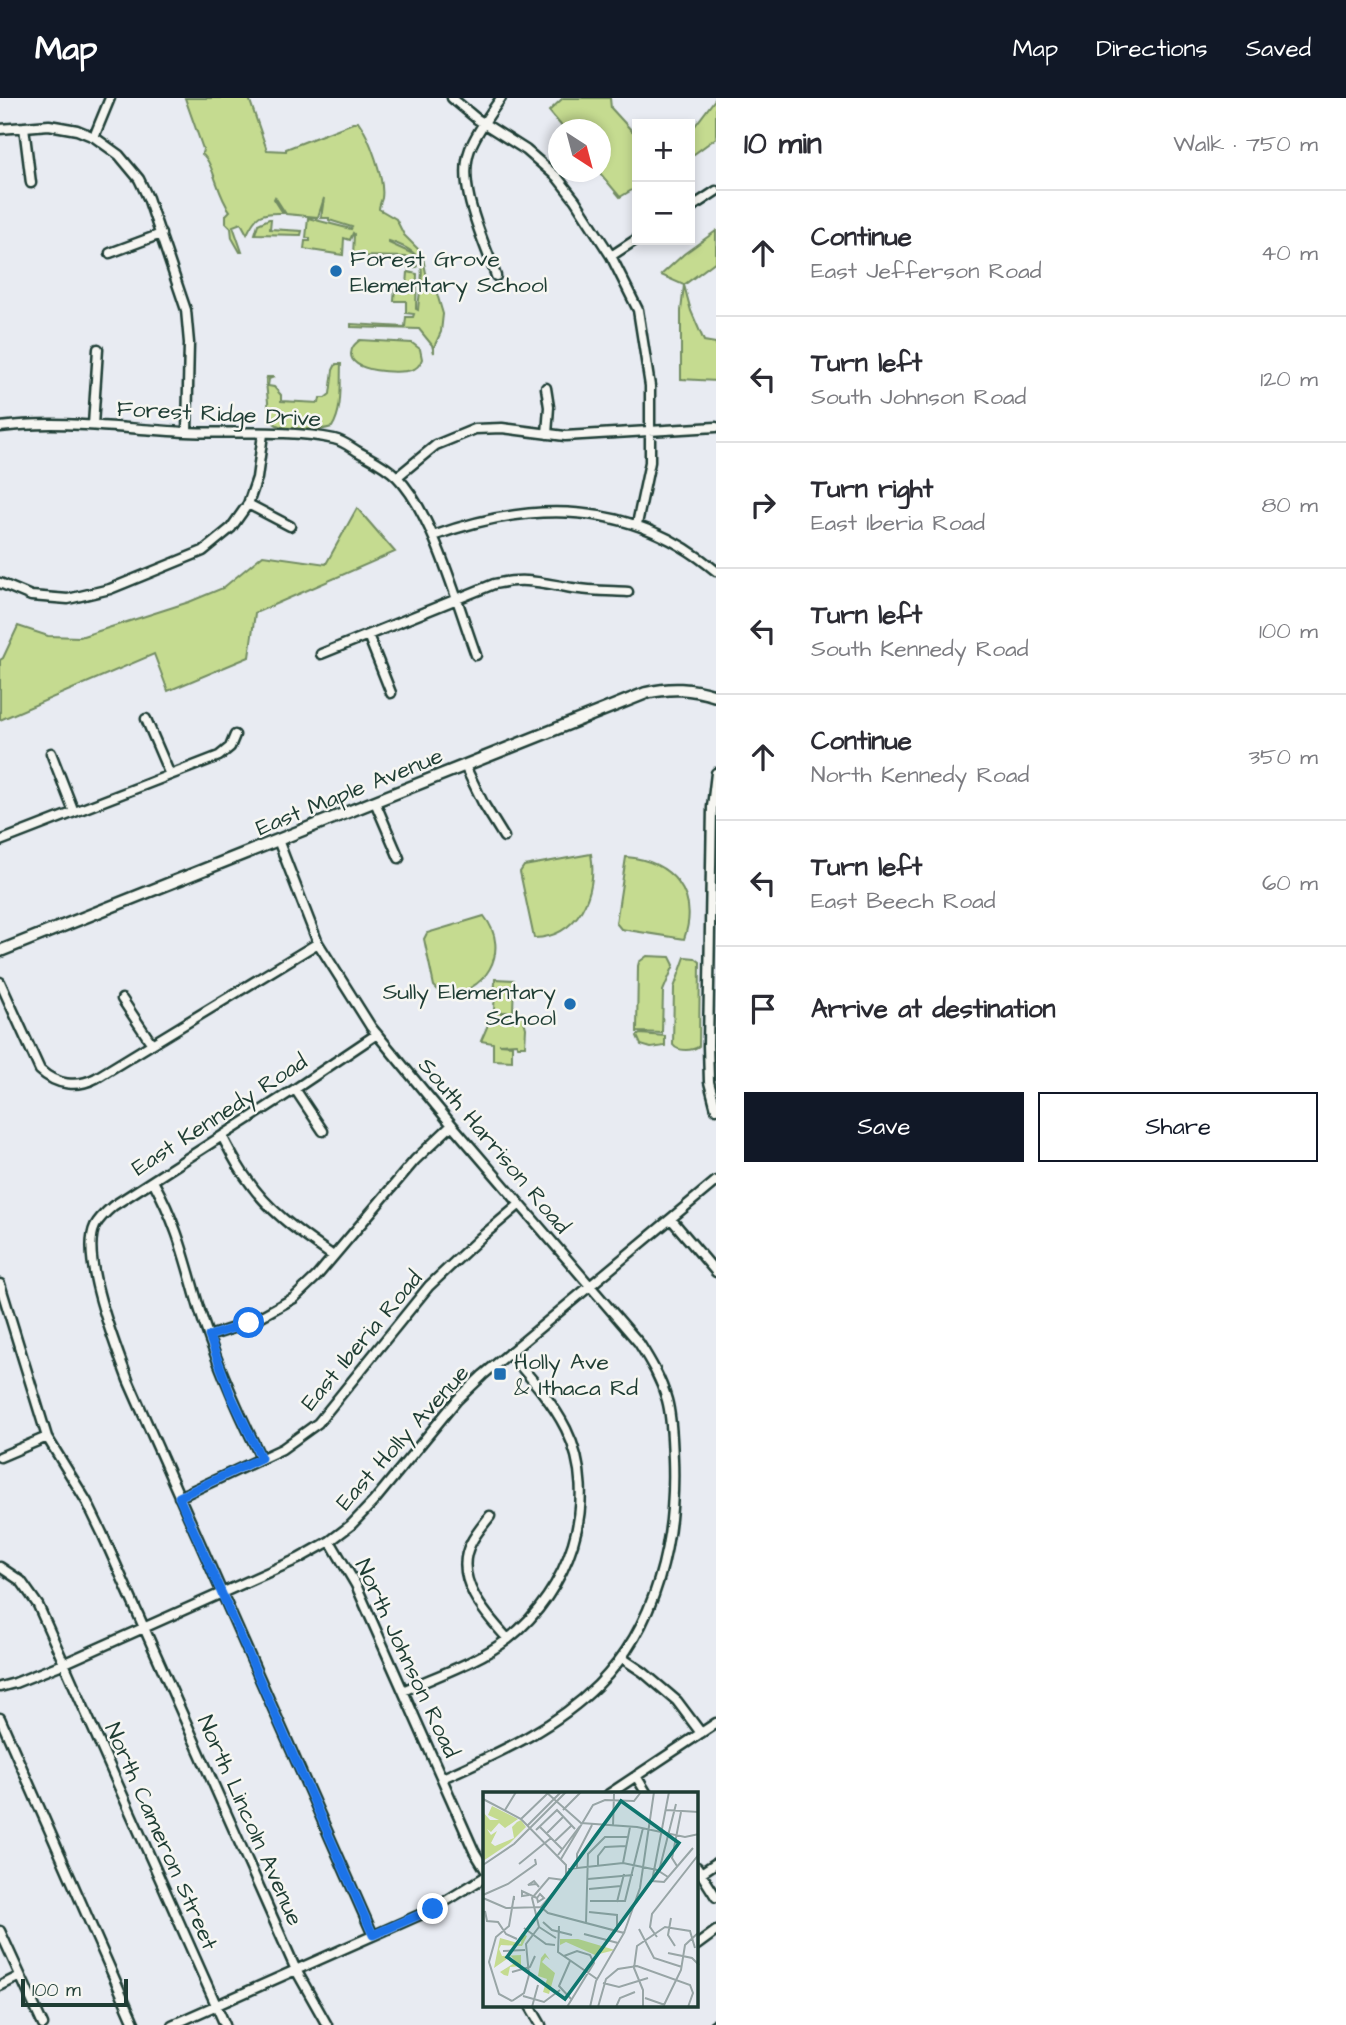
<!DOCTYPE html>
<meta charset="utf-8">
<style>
body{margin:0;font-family:"Architects Daughter",sans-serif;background:#f7f7f7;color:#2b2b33}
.controls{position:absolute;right:21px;top:21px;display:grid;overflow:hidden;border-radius:0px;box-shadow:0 4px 10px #0003}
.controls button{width:63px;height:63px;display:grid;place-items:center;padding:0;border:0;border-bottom:2px solid #e1e1e2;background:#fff;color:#2b2b33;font:35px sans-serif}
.compass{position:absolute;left:548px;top:21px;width:63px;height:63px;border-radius:50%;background:#fff;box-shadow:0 4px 10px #0003;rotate:144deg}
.scale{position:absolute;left:21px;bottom:18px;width:107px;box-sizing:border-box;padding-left:7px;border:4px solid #1f3d34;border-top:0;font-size:19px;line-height:24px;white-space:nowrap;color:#1f3d34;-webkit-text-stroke:5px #f6f6f2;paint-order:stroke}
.stop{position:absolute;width:21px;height:21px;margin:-16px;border:5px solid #1a73e8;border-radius:50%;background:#fff}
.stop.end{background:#1a73e8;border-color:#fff;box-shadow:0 2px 7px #0008}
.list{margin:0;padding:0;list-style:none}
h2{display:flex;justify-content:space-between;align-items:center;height:91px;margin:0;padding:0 28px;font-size:30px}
h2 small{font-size:23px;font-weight:400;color:#7c7c81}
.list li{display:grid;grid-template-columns:46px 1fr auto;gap:21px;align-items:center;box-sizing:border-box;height:126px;padding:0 28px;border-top:2px solid #e1e1e2}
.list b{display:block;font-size:26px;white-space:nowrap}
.list p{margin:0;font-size:23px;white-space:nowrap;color:#7c7c81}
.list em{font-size:23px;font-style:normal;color:#7c7c81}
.actions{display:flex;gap:14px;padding:21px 28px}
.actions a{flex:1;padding:16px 0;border:2px solid #111827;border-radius:0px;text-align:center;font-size:24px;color:#111827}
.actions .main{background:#111827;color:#fff}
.icon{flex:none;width:38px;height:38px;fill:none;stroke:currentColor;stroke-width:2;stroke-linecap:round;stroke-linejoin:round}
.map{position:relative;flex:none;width:716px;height:1927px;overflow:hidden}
header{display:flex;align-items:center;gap:42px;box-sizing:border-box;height:98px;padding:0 35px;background:#111827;color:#fff}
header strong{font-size:33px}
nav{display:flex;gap:38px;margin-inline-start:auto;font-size:24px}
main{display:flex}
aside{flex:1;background:#fff}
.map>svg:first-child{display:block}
</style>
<header>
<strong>Map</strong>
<nav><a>Map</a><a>Directions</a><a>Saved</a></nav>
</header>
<main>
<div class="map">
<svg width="716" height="1927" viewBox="0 0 716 1927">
<rect width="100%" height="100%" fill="#e8ebf2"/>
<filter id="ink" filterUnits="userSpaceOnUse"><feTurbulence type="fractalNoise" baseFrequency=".0143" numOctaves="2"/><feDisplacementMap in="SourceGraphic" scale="14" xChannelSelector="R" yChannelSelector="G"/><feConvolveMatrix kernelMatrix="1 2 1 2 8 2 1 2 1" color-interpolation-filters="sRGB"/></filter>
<g filter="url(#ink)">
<path fill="#c5db90" stroke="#728c62" stroke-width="2" d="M185,0H249L267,52L286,53V51L358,23C369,38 385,81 382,100C381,104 379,107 379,111L396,121L404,137L422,155L427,180L435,189L443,216L441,234L434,249V255L432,247L419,231L351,229V226L405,229L406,219H413L414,216L406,215V203H394L395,187H407L408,174L417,176L416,211L418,212C421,172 433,157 389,143V145L413,156L417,169L408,170V159L353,158L354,136L353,135L350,142L344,140L343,157L304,151L305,143H310V140H306L308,120L351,131L352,129L329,122V120H321L324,100L318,119L286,116L275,99L274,101L283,115C260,114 256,117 247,136L241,125L233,128L242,154H240L232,140L231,130L226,125V117L230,113C217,97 214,65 202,56L203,51Z
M563,0H610L611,10L632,33L637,34V89L620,99L599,74L600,32L564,31L549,13Z
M716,0V40L690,59V30L694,29Z
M269,121H271L270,131L302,133L301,137L255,136L258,126Z
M716,133V163L684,187L691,213L704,243L716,245V283L681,281V213L684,187L661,177L684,156Z
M360,242L412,245L420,251L422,261C420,267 417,271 411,272C398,276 351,274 351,256C351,249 355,246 360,242Z
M336,266H341C340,286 343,312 332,329C319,333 282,335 272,323L270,324L266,284L267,279H274L269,281L268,288L274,289L281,297V303L319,305L320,300H325L330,296L333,272Z
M357,410L395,454L255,515L249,559L168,593L154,556L0,622V562L3,560L18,528L48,538L80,539L189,504L223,490L263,457L326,466Z
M591,756C598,795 578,839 534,840L520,774L524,768Z
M626,759C672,763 700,796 684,841L621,831L616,825Z
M484,818C512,853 485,898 442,896L434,888L424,841L427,835Z
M647,858L670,859L674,867L663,893L662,935L637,934L638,868L639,864Z
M685,859L695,860L700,864L699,948C693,953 678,954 673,947L674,890Z
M495,881L514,882L513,914H494Z
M493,915H522L526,930L525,948H518L516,945L499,946L512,947V963L493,962V945L481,943Z
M640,936L665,938V948L651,950L641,947L637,938Z"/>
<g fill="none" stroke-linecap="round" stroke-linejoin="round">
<g stroke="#1f3d34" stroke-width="13">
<path id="minor" d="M452,0L477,21L526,52L557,79L575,102L611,158L638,212L650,288V364L637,426
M24,29L31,85
M0,31L49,27L77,32L94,39L119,57L139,81L148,100L186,212L189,245L187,334
M94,39L110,0
M690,110L716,93
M110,155L161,136
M611,158L637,141
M496,178C484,142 456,89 470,51C477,33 490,16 501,0
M546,290L549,309L547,336
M93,327L98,251
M0,329C62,321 123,331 185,334C231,336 289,331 334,341C343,343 349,348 357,353C371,361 385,367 397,379C433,415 458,508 476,557
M397,379L436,347L475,331L502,330L565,338L716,329
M248,406L290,428
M433,438C532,402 632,402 716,473
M0,485L31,498L68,501L110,491L203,453L231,430L248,406L257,380L263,336
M368,537L391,595
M321,556L494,486C525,479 542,485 572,490C590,493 610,493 628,494
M146,621L170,677
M51,655L74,714
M465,668L483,705L504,739
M716,675L712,709L708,947L709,984L716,1011
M375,704L399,760
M278,742L318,845L371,929L452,1027L639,1245C651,1264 661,1281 667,1302C672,1320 672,1342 673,1361C676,1442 657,1528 598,1587C554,1631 498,1655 443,1680
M0,743L219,658L230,649L235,637
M0,884L40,972C56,987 77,990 96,980L318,845
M122,901L152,946
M295,991L323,1033
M222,1038C230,1053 237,1068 247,1081C269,1114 302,1136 333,1158
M153,1083C178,1128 185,1162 199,1210C215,1262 237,1311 261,1360
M671,1121L716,1174
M0,1186L47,1339L87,1404L102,1435L296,1872L327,1927
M209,1238L249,1225L294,1200L316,1179L415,1062L452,1027
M0,1359L47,1339
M179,1399L282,1351L318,1325L429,1188L480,1140L520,1106
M490,1418C484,1426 476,1435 471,1445C452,1480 486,1517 508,1541
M330,1443L356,1487L474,1753L485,1771
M0,1469L21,1483L38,1507L225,1927
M622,1560L643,1574L677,1603L701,1635
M0,1589L15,1585L65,1565L298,1461L330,1443L351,1427L374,1403L457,1302L483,1277L716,1083
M403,1593C438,1577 478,1564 508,1541C568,1494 602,1403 566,1331C552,1303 530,1279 509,1255
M0,1620L135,1927
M636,1678L647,1696
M609,1696L716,1625
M697,1769L716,1799
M701,1775L716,1765
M0,1833L43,1927
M373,1837L128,1282C116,1249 80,1160 95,1128C99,1120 106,1114 113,1108L295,991L377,936
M697,1847L716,1833
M0,1888L20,1878
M530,1908L541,1927
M172,1927L433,1811L485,1779
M714,1927L716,1926"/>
</g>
<g stroke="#1f3d34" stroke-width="15">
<path id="major" d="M0,853L646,595C671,589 691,590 716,598"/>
</g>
<use href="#minor" stroke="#f6f6f2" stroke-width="8"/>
<use href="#major" stroke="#f6f6f2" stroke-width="10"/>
</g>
</g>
<g fill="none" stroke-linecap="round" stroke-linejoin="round" filter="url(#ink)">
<path stroke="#1a73e8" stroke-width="9" d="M249,1225L209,1238L230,1295L261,1360L179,1399L373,1837L433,1811"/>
</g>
<g fill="#1f6fb2" stroke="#f6f6f2" stroke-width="2.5">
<circle cx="336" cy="173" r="7"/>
<circle cx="570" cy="906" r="7"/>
<rect x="493" y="1269" width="14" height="14" rx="3.5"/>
</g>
<g text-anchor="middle" stroke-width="5" stroke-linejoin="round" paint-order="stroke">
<g font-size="23" fill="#1f3d34" stroke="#f6f6f2" text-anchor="start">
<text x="350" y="168">Forest Grove<tspan x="350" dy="26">Elementary School</tspan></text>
<text x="556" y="901" text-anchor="end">Sully Elementary<tspan x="556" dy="26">School</tspan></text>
<text x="514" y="1271">Holly Ave<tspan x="514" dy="26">&amp; Ithaca Rd</tspan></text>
</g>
<g font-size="23" fill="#1f3d34" stroke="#f6f6f2">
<text transform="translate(219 315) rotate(3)" y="8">Forest Ridge Drive</text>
<text transform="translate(349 693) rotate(-22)" y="8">East Maple Avenue</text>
<text transform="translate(219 1016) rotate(-33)" y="8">East Kennedy Road</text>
<text transform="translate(495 1047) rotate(50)" y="8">South Harrison Road</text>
<text transform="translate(361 1242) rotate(-50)" y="8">East Iberia Road</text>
<text transform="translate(402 1339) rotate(-48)" y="8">East Holly Avenue</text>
<text transform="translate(408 1560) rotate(65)" y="8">North Johnson Road</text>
<text transform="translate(251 1722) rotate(66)" y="8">North Lincoln Avenue</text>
<text transform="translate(162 1738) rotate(66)" y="8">North Cameron Street</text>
</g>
</g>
<g transform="translate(483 1694)">
<rect width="215" height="215" fill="#e8ebf2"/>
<path d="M9,14L35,27L22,36L16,31L8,40L4,37L8,43L14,39L8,51L12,54L31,46L29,35L34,30L38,28L43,35L27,51L0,69V20L7,28H16L5,23ZM39,141L44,144L39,154L18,153L16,157L19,164L38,163V174L27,175L25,184L21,183L17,180L33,170L28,164L11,176L17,146L38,152ZM77,147H95L132,158L112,163L83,150L77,153ZM62,161L67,168L63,165L59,170L72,181L66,202L60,200L64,187L55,184L58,166Z" fill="#c5db90"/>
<path fill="none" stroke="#98a5a6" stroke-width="2" d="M63,0L98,31L154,35L202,45L216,42M186,0L169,89L181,90L210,56M0,7L38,27L83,73V86L58,115M22,18L33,0M80,18L98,0M183,18L216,20M38,27L64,2M45,33L78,0M130,34L131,2M57,35L80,58M53,38L74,18L92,37M63,42L80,25M71,50L89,33M75,63L97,34M78,67L110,13L122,8L151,9L158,0M140,71L147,35M36,72L68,46M0,73L31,52L83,0M194,74L189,66L198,20M115,75V64L122,55L143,54M85,77L140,71L174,78L185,85M94,77V62L109,33M176,79L193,12M105,87L150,83M53,92L45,93L51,89L56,95M106,97L138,94M0,103L25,92L53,72L52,67M46,103L39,104V99L54,106L55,110L61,106L57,102L54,106M0,106L23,116L58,115L65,121L141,141L113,189L107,215M107,109H142L160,36M134,110L141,82M2,119L4,129L15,130L23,142L34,147M106,120L134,123V138M188,126L185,143L192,154M60,130L69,138L89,143M103,131L105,62L122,45H145M76,134L75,160L114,187M41,136L63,152L72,153M156,137L171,166L199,175M141,141L157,96L171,0M101,142L135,151M174,145L167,135L169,122L216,62M73,146L56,135L49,106L66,86L81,88M20,159L42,158M185,161L209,166L216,173M81,164L94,159L107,163L111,171L84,215M87,169L76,194L89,208M29,180L47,175L52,164M120,191L136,195L165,186M40,204L61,210L77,198M162,206L182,213M29,209L16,202L6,170L13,145L26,134L31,104V108M29,209L41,201L46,183L43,152L56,135M49,215L55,193M115,215L123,187L135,177L154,174L207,193L210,201L205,215M133,215L137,206L152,200M160,215V198L151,176L154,154L182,135L207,139L212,156M180,215L198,178L202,153L216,140"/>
<path fill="#0f766e" fill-opacity="0.15" stroke="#0f766e" stroke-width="3.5" d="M138,9L196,51L82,207L24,165Z"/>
<rect width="215" height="215" fill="none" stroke="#1f3d34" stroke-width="3.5"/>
</g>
</svg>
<div class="controls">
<button>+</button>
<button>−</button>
</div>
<svg class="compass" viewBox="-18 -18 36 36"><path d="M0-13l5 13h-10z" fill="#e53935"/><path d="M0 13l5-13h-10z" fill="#7c7c81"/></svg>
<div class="scale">100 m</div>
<div class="stop" style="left:249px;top:1225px"></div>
<div class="stop end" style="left:433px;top:1811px"></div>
</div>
<aside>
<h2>10 min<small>Walk · 750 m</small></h2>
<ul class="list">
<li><svg class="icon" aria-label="ahead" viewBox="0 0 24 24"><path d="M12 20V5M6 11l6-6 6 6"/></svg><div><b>Continue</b><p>East Jefferson Road</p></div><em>40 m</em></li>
<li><svg class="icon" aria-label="left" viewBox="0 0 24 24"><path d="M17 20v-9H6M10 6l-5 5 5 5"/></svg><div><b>Turn left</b><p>South Johnson Road</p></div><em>120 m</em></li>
<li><svg class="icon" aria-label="right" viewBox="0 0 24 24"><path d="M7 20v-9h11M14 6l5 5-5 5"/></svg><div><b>Turn right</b><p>East Iberia Road</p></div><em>80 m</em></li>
<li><svg class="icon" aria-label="left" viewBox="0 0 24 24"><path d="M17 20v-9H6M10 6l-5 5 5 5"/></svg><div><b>Turn left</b><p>South Kennedy Road</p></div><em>100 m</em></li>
<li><svg class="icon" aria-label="ahead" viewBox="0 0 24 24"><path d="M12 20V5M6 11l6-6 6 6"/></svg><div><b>Continue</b><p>North Kennedy Road</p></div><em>350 m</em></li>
<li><svg class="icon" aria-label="left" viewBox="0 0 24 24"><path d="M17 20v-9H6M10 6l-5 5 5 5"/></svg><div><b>Turn left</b><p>East Beech Road</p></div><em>60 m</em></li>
<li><svg class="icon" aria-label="arrive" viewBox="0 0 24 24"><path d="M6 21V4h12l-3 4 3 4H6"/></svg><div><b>Arrive at destination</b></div></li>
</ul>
<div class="actions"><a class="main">Save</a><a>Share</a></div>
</aside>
</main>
